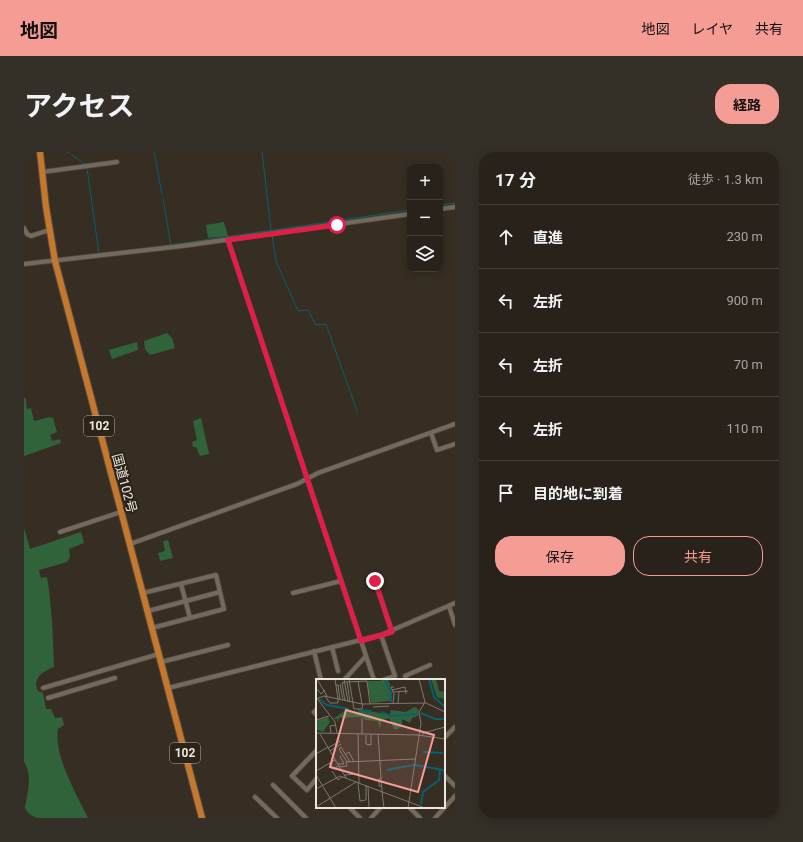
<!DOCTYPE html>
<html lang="ja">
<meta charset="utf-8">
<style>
body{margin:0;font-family:Roboto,"Noto Sans JP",sans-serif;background:#342f27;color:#f1f3f6}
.controls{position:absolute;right:12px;top:12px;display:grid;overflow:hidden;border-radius:8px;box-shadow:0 2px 10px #0003}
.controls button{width:36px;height:36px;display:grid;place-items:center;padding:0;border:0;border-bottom:1px solid #443f39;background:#28221a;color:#f1f3f6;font:20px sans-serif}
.stop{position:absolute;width:12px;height:12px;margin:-9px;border:3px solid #e11d48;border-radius:50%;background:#fff}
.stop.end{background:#e11d48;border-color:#fff;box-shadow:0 1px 4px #0008}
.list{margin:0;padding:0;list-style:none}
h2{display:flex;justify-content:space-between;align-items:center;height:52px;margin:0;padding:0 16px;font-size:17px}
h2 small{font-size:13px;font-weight:400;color:#a5a4a2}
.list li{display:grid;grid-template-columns:26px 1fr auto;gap:12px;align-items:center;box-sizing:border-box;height:64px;padding:0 16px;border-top:1px solid #443f39}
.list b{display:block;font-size:15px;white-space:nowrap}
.list em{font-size:13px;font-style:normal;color:#a5a4a2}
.actions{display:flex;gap:8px;padding:12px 16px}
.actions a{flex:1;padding:9px 0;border:1px solid #f59c95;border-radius:16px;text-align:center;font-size:14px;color:#f59c95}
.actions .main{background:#f59c95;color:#111}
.icon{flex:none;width:22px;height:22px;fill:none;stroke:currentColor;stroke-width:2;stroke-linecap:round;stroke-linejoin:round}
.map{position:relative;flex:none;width:431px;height:666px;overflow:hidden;border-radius:16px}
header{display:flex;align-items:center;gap:24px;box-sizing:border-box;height:56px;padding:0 20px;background:#f59c95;color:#111}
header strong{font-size:19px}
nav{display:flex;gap:22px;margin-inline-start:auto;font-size:14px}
.intro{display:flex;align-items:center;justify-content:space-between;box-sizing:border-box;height:96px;padding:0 24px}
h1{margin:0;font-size:28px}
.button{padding:10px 18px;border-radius:16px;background:#f59c95;color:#111;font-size:14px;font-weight:700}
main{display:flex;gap:24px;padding:0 24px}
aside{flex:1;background:#28221a;border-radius:16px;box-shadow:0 2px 10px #0003}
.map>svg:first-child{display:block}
</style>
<header>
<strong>地図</strong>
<nav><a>地図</a><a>レイヤ</a><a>共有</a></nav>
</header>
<div class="intro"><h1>アクセス</h1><a class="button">経路</a></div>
<main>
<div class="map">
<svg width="431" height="666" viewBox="0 0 431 666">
<rect width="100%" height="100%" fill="#362e23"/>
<path fill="#31633b" d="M200,70L204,84L184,86L182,73Z
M143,181L148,186L151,196L126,203L121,197L120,189Z
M113,190L114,198L88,207L85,198Z
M0,246L2,247L3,257L7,256L10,269L26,265L29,266L33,280L26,283L28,289L36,287L37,291L0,304Z
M177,266L185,302L176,304L172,295H169L168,290L173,288L169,269Z
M0,376L6,397L57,380L60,391L45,397L46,405L43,410L15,418L17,426L23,425C28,455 29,485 30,515C20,519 7,526 14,539L19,541L22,557H27L31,566L38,565L40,573L34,577C29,603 53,643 64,666H0C0,648 11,627 0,610Z
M144,388L149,406L136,409L134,401L141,399L139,389Z"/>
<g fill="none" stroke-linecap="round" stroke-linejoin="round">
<path stroke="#076072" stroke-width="1" d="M43,0L45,1
M130,0L138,42
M238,0L247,78
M48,3L62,13
M63,16L75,102
M139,47L147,93
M416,53L431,51
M248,83L252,109L274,159L284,158L292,173L302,172L333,259
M139,94L386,58"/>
<g stroke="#544c43" stroke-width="5.5">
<path id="minor" d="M18,20L93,10
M416,57L431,55
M0,76L3,82L7,84L25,78
M204,88L350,528
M0,112L158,94L386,62
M407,281L413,298L431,292
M36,380L97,360
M106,392L273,332L294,321L431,272
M351,429L368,480
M157,432L166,466
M119,441L192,423L200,457L128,476
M269,441L317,429
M425,454L431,473
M124,459L196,440
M357,483L371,524L359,528
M308,495L314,519
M290,499L297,528
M137,510L204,493
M320,528L342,504
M383,528L381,524L406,513
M19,536L135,502
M144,536L357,483L431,451
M24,546L91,526
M293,557L290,560L293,563
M420,586L431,575
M293,598L268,624L283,638L293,626
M420,623L431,634
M249,633L282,666
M231,645L253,666
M325,655L336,666
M385,655L396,666
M347,666L357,655
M411,666L431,644"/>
</g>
<g stroke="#544c43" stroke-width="8">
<path id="highway" d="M16,0L22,55L31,109L178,666"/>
</g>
<use href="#minor" stroke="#73695c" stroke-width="4"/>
<use href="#highway" stroke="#c5782c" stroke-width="6"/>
</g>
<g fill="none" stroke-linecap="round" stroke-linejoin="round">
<path stroke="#e11d48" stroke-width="5" d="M313,73L204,88L337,489L368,480L351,429"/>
</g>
<g text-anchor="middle" stroke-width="4" stroke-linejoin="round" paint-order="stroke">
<g fill="#2c2419" stroke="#b2aca4" stroke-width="1">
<rect x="60" y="264" width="30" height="20" rx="3"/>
<rect x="146" y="591" width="30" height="20" rx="3"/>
</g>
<g font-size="12" font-weight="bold" fill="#ece6df">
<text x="75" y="278">102</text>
<text x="161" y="605">102</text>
</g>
<g font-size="13" fill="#ece6df" stroke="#2c2419">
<text transform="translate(101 331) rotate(75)" y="5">国道102号</text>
</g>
</g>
<g transform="translate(292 527)">
<rect width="129" height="129" fill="#362e23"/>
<path d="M64,0H71L74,5V22L55,24L51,2H65ZM115,0H120L123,12L129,13L128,20L121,18ZM98,28L102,30V37L96,39L94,44L86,40V47L82,50H78L73,39L65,42L64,50L62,42L49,41L47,38L23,39L22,44L21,40H17L30,31L36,34L48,31L74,36L75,31L90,33ZM12,38L14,43L7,53L0,50V42Z" fill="#31633b"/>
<path fill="none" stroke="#076072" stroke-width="2" d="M68,0L75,13V23M113,0L118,18L129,28M3,20L11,26L33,30M42,31L56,32M65,33L75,37L101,35M105,34L119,40H129M107,73L127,74M99,86L128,91L129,98M71,91L98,86M105,125L107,113L123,101L124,90"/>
<path fill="none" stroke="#7f786e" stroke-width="1" d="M1,0L11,17M19,0L22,20M28,0L32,23M33,0L38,30H46L47,25M42,2L46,25M29,3L51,2L54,25M29,3L26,4L29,22M31,3L34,23M24,5L27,21M20,6H22L24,21M1,10L5,15L9,11M76,11L89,8L90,15M77,13L92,12M9,17L14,24H22V20M0,18L19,43L21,54M0,20L8,17L46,25L110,24L129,33M77,24L78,15L75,8H78M82,24L83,12M57,28L73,27M0,41L13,37M0,54L102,56L129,60M15,54L14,47L20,46M4,55L30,99M42,55L43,104M46,55V39M62,55L66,113M50,56V65L55,66V55M107,56V54L129,48M12,69L24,62M14,72L25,65M0,75L12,68M30,75L33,73L38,83M31,83L23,70L25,68L34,83M14,84L17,90L23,87M22,85H28L24,77M23,88L31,87L30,83L99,80M0,92L19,81M16,92L22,101L26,98M0,96L20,129M28,96L42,95M65,99L63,100V107H66M42,104L44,122L50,121V106M52,107L53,129M0,110L24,97L109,129M66,113L68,129M0,128L40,103M92,129L105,44L103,33L109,23L103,0"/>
<path fill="#f59c95" fill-opacity="0.15" stroke="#f59c95" stroke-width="2" d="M30,31L118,56L102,113L14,88Z"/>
<rect width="129" height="129" fill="none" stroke="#ece6df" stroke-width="2"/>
</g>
</svg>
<div class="controls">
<button>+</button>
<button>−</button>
<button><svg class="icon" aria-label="layers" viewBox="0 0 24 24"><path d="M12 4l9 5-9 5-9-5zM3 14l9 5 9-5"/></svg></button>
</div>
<div class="stop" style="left:313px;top:73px"></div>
<div class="stop end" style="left:351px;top:429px"></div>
</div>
<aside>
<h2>17 分<small>徒歩 · 1.3 km</small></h2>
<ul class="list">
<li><svg class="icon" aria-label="ahead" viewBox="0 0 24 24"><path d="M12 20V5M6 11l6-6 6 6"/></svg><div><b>直進</b></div><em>230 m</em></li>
<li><svg class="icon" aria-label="left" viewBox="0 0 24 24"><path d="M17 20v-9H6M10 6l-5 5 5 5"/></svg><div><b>左折</b></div><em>900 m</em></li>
<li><svg class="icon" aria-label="left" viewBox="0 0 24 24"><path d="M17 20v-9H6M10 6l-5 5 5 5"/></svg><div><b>左折</b></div><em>70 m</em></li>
<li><svg class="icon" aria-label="left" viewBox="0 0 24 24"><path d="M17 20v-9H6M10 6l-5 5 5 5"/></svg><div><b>左折</b></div><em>110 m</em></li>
<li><svg class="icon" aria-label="arrive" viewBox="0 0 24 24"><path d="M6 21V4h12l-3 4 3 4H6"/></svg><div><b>目的地に到着</b></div></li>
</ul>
<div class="actions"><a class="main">保存</a><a>共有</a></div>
</aside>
</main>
